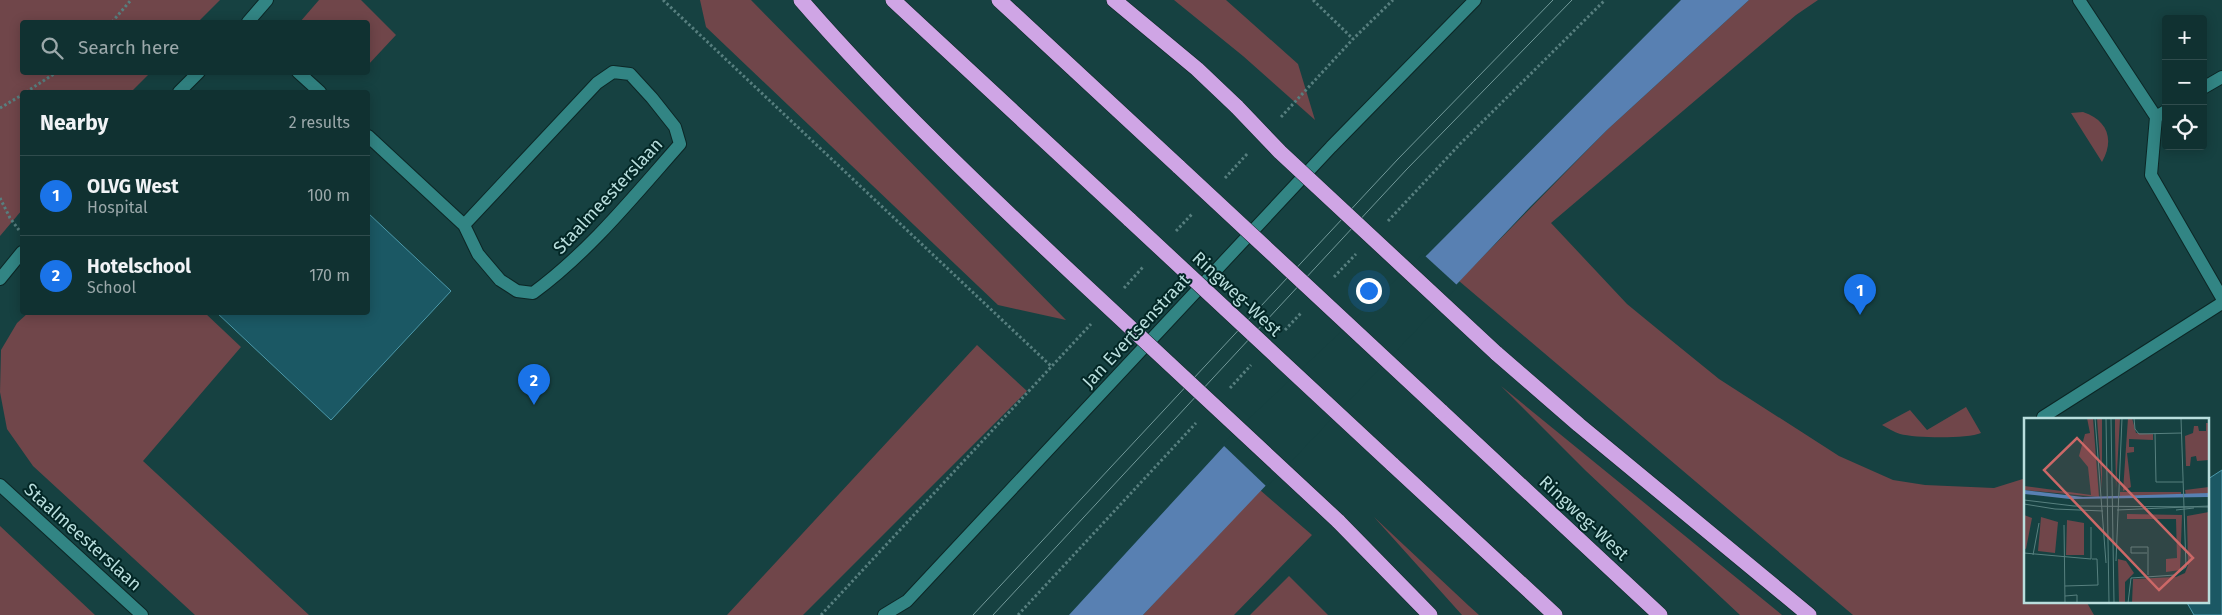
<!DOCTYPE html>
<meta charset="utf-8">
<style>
body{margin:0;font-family:"Fira Sans",sans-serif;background:#1e3d3d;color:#f1f3f6}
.controls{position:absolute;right:15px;top:15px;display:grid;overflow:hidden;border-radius:5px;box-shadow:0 2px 12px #0003}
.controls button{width:45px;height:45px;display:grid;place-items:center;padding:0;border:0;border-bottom:1px solid #304c4d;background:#103131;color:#f1f3f6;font:25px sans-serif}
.you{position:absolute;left:1368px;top:290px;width:18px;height:18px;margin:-12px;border:4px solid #fff;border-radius:50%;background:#1a73e8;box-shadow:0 0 0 8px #1a73e833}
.badge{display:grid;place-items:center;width:32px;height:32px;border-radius:50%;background:#1a73e8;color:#fff;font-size:16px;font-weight:700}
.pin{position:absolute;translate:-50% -41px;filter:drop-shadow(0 1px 2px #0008)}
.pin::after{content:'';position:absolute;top:26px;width:18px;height:15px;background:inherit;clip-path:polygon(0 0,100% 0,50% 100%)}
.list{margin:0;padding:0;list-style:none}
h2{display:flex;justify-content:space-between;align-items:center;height:65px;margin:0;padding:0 20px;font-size:21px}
h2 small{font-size:16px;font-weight:400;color:#9ca9ab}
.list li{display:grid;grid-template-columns:32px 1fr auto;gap:15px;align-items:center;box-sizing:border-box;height:80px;padding:0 20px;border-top:1px solid #304c4d}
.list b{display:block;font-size:19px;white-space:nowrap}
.list p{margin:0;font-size:16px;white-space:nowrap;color:#9ca9ab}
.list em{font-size:16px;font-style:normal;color:#9ca9ab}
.icon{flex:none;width:28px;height:28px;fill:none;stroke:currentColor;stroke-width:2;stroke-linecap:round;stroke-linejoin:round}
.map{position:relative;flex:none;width:2222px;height:615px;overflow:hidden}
.search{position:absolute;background:#103131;box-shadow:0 2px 12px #0003;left:20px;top:20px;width:350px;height:55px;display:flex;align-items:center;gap:12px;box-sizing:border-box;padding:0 18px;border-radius:5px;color:#9ca9ab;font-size:19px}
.panel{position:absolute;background:#103131;box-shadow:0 2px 12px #0003;left:20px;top:90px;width:350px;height:225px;border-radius:5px}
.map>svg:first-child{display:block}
</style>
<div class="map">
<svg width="2222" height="615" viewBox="0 0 2222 615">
<rect width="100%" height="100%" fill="#164141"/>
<path fill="#70464a" d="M0,0H220L198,22H22V72L150,73L131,92H22V210L0,236Z
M319,0H361L396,35L368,65V22H300Z
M700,0H751L1066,320L998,305L706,27Z
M1174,0H1226L1298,64L1315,120L1243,56Z
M1749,0H1818L1796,15L1551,223L1627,304L1666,336L1719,379L1839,456L1893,480L1925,485L1994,488L2026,478V601H2086L2094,615H1853L1459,281L1607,130Z
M2083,112C2107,120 2115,139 2102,162L2071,113Z
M28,313H205L241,347L143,461L309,615H195L33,466L7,429L0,392L1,350L17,323Z
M977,345L1027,391L803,615H727Z
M1501,386L1782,615H1740L1586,471Z
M1966,407L1981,433C1967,439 1915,438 1900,434C1894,432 1888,428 1882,425L1910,410L1927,430Z
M1260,490L1312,535L1234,615H1143Z
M1374,517L1469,606L1479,615H1462Z
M0,526L95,615H0Z
M1289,576L1328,615H1250Z"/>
<path fill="#5880b2" d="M1681,0H1749L1607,130L1530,207L1143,615H1069L1226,444L1428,254Z"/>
<path fill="#164141" d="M1423,254L1458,286L1267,487L1222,444Z"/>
<path fill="#1b5864" stroke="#4c99aa" d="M368,213L451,291L331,420L216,312H368Z
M2222,470V615H2194L2186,601H2208V479Z"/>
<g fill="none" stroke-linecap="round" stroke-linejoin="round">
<g stroke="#0c2625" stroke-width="14">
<path id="lane" d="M2079,0L2156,117
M2203,88L2222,77
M2166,111L2156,117L2151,175L2222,298
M2043,417L2222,303"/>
</g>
<g stroke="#0c2625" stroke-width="14">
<path id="street" d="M248,22L267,0
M298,72L320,92
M179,92L199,72
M368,136L464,225L478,254L500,280L517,291L533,293C589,252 634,196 680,144L675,127L652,98L630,74L613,72L597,83L464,225
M0,279L22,252
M0,485L142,615"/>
</g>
<g stroke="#0c2625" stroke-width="14">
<path id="secondary" d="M884,615L907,601L1331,147L1475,0"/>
</g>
<g stroke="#0c2625" stroke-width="16">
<path id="highway" d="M801,0C886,98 981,188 1076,277
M893,0L1130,220
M999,0L1179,167
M1114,0L1197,69L1237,107
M1496,353L1579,425L1809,615
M1441,411L1660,615
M1392,464L1555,615
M1338,521L1430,615"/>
</g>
<path stroke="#577f7f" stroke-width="3" stroke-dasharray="2.5 2.5" stroke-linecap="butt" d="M663,0L1052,367
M1313,0L1353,39
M112,22L131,0
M26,92L57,72
M0,108L22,95
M1281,117L1353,39L1393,0
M1225,178L1248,153
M0,198L10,218L19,230
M1388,221L1460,144L1605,0
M1176,231L1192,214
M1334,277L1356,254
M1124,288L1143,267
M1285,330L1301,313
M1230,388L1251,365
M821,615L1091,324
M1018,615L1196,423"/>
<use href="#lane" stroke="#328584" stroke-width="12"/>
<use href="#street" stroke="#328584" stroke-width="12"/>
<use href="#secondary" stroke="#328584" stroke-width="12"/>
<use href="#highway" stroke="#cfa5e5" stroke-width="15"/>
<path stroke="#729999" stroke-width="1" d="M973,615L1398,159L1553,0
M993,615L1407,169L1572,0"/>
<g stroke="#0c2625" stroke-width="16" stroke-linecap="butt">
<path id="highway-bridge" d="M1237,107L1280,152L1496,353
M1179,167L1441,411
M1130,220L1392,464
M1076,277L1338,521"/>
</g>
<use href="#highway-bridge" stroke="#cfa5e5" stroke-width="15"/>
</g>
<g text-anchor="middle" stroke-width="4" stroke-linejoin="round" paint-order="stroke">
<g font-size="18" fill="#b9dedd" stroke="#032726">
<text transform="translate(608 196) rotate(-47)" y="6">Staalmeesterslaan</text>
<text transform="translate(1237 294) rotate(43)" y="6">Ringweg-West</text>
<text transform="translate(1136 331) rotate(-47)" y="6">Jan Evertsenstraat</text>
<text transform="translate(1584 518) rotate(43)" y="6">Ringweg-West</text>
<text transform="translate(83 537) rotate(42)" y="6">Staalmeesterslaan</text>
</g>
</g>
<g transform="translate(2024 418)">
<rect width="185" height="185" fill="#164141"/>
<path d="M63,0H69L75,79L0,72V68L67,77L64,49L55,38L61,16L66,15ZM73,0H78V71ZM91,0H96L92,71L91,14ZM104,0H108L112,15L129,16V22L105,21V29H110V34L103,35L107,69L99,73ZM182,5H185V42L173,43L172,38L167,39L166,48H162L161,18L169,15L170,8H174L175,13H182ZM185,69V75L162,78L161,72ZM96,74H157V78L96,79ZM185,94V185H108L109,161L152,159L161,155L164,147L163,98ZM103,96L158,97L156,152L142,154V141L153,140L152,101H103ZM0,97L8,100L2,131L0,130ZM17,99L34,104L31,135L14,133ZM43,102L60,105V137H42ZM94,141L102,143L110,155L101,164V185H95Z" fill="#70464a"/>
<path d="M0,72L59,79L185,75V79L46,81L0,76Z" fill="#5880b2"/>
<path fill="none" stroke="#57807f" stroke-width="1" d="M71,0L82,145M82,0L85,185M87,0L90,185M110,0L111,11L115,16L158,15M131,15L132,64H159M0,82L50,88L185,89M0,86L31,91L79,93M93,92L185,88M152,92L170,90M40,107L41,185M0,135L67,141V109M123,135H107V129H124V157M9,137L15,105M92,143L98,0M41,168L74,167L73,141H68M41,178L53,177V185M104,185L107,160L151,157L162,149L157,0"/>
<path fill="#cc6867" fill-opacity="0.15" stroke="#cc6867" stroke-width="2.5" d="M53,20L169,140L135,172L20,52Z"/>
<rect width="185" height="185" fill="none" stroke="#b9dedd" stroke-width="2.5"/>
</g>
</svg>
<div class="controls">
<button>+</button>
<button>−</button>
<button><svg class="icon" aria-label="locate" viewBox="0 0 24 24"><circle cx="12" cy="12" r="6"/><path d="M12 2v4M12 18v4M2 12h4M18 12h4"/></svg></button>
</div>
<div class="you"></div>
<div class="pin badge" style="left:1860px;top:315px">1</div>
<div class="pin badge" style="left:534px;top:405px">2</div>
<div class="search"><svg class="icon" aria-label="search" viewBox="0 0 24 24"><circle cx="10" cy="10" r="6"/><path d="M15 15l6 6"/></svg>Search here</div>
<section class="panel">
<h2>Nearby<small>2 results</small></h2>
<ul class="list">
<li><span class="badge">1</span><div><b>OLVG West</b><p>Hospital</p></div><em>100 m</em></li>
<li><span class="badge">2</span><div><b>Hotelschool</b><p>School</p></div><em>170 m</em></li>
</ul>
</section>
</div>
